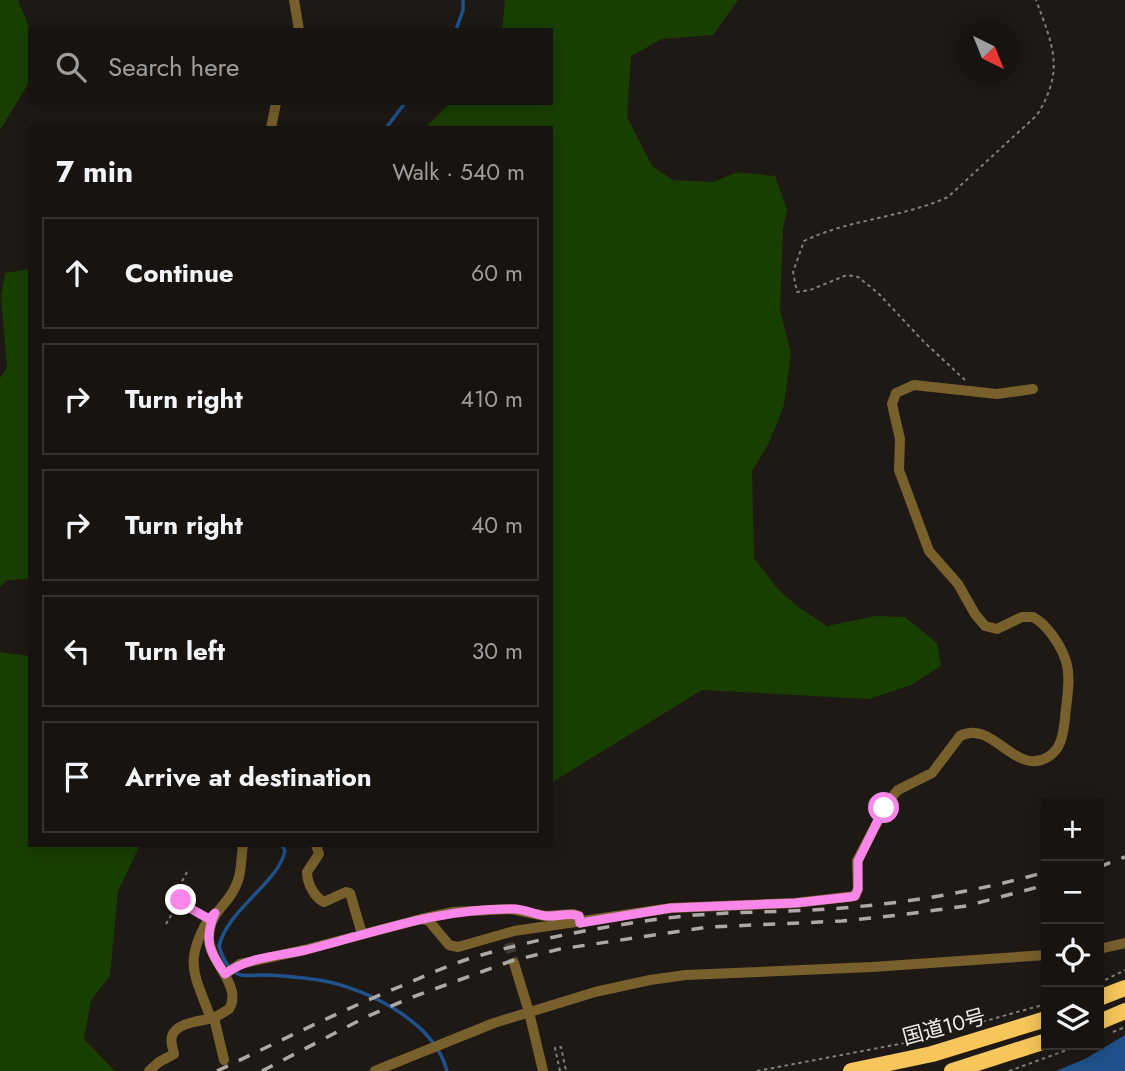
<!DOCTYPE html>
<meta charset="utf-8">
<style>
body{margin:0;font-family:Jost,"Noto Sans JP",sans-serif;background:#24201e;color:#f1f3f6}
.controls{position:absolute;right:21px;bottom:21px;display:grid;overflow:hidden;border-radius:0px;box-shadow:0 4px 18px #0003}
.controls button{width:63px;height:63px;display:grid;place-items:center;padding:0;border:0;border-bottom:2px solid #363230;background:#171310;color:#f1f3f6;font:35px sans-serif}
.compass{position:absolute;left:957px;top:21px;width:63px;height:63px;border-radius:50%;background:#171310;box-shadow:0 4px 18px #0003;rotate:137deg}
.stop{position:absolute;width:21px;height:21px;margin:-16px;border:5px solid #f987e9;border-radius:50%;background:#fff}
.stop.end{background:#f987e9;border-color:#fff;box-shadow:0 2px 7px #0008}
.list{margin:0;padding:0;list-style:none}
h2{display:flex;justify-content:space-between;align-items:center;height:91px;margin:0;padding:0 28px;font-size:30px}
h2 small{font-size:23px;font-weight:400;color:#9e9e9f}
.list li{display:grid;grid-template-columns:46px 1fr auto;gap:21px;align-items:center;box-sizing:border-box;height:112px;margin:0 14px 14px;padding:0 14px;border:2px solid #363230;border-radius:0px}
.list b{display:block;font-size:26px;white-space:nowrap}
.list em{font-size:23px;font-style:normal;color:#9e9e9f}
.icon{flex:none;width:38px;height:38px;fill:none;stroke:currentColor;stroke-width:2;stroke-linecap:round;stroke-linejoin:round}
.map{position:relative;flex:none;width:1125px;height:1071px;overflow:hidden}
.search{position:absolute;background:#171310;box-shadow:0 4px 18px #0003;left:28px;top:28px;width:525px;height:77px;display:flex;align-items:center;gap:18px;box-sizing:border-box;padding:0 24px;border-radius:0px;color:#9e9e9f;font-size:26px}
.panel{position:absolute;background:#171310;box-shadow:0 4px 18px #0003;left:28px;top:126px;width:525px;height:721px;border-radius:0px}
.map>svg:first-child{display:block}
</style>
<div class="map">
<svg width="1125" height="1071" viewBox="0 0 1125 1071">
<rect width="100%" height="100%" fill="#1f1915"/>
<path fill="#193f00" d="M0,0H18L30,30V81L0,130Z
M505,0H738L713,35L662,39L631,56L627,117L652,166L673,180L714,182L737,172L775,176L787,209L783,229L780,310L791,353L784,405L769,443L752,471L754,558L778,589L797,606L827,626L876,616L905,617L937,643L941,666L911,685L869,699L702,690L551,783V128H425L450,103H551V30H502Z
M30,269V579L7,580L0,587V378L7,368L1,296L5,273Z
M0,652L30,656V845H140L118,891L110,976L91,1000L84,1039L115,1071H0Z"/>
<path fill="#1f528c" d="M1125,1035V1071H1056L1085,1059Z"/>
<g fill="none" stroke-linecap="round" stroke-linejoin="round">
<path stroke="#1f528c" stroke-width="3.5" d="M456,30L463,10V0
M386,128L405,103
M282,845L285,851C278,883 228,909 219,946C222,957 229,972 241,975C247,976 255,975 262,975C278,975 295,977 311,979C360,984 434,1020 447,1071"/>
<path stroke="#3f3935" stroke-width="10" stroke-dasharray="10 5" stroke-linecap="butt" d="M509,943L514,963"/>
<path stroke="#857f7c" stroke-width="2" stroke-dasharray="3.5 3.5" stroke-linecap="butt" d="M965,380L924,342L878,293L858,277L847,275L810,290L797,292L793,272L804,241C849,219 902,218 948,197L1037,115C1065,70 1053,46 1036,0
M187,872L180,885L178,894L185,905L199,914
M166,924L180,900
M1099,983L1125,970
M1113,1032L1125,1027
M560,1071L555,1048L561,1047L566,1071
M757,1071L910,1042L1046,1004
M1009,1071L1081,1045"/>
<path stroke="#78602d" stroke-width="10" d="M294,0L299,30
M271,128L276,103
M316,845L319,854L307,872C307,883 314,897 324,902L346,892L350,893L362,934
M421,919L453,912L511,909L545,916L573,914L579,916L580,923
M208,920C183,963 195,975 211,1019
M1099,949L1125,943
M514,963L529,1012L543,1071
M225,974L240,964L304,950L421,919L429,921L449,945L458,947L514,931L671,908L795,903L855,896L858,889L857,861L889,800L898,790L932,773L960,736C993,719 1015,777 1048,757C1062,748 1063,734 1065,719C1066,702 1071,682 1067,665C1063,648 1048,625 1033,617H1022L997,629L985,626L975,614L958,584L929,551L899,470L900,439L892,404L896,393L914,385L997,394L1033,389
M224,1060L214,1018L229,1009C243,986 210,963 209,940C208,911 229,906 237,883C242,872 241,857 243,845
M149,1071L159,1062L174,1054C173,1048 170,1042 172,1036C176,1022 202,1021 214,1018
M375,1071L494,1023L595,992L650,980L686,975L872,967L1046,955"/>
<path stroke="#f6c65a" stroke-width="16" d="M1099,998L1125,988
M1099,1022L1125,1011
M851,1071L932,1054L1046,1019
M952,1071L1046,1041"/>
<path stroke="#aea9a6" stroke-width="3.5" stroke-dasharray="12 12" stroke-linecap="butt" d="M1099,867L1125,857
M217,1071C278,1042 338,1012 399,987C422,977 445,967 468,959C530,940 595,928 659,919C715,911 772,913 828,909C903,904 974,892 1046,872
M262,1071L366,1017L410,998L511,961L560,949L709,927L842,921L900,915L966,906L1046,885"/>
</g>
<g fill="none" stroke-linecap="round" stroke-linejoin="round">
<path stroke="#f987e9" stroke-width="9" d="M181,900L188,907L209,919L215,913C203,939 210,953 225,974C247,957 279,956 306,950C376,932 443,907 516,909C527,910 536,915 547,916C558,917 569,912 579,916L580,923L671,908L795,903L850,897L855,896L858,889V861L884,808"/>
</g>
<g text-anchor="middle" stroke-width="5" stroke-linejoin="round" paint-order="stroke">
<g font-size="21" fill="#f2edea" stroke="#1f1915">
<text transform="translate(944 1027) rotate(-15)" y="7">国道10号</text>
</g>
</g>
</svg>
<div class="controls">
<button>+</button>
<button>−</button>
<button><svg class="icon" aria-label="locate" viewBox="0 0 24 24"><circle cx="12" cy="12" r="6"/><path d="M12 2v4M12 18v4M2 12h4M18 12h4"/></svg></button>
<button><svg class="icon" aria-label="layers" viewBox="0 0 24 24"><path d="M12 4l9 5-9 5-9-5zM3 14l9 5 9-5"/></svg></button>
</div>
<svg class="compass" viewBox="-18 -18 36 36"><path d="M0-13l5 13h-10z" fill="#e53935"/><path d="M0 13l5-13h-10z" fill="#9e9e9f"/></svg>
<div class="stop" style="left:884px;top:808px"></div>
<div class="stop end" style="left:181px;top:900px"></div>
<div class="search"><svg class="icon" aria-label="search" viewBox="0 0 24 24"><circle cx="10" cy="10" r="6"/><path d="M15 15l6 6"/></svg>Search here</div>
<section class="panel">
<h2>7 min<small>Walk · 540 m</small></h2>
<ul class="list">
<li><svg class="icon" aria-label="ahead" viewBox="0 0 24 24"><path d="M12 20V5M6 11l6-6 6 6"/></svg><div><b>Continue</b></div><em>60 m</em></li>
<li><svg class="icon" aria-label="right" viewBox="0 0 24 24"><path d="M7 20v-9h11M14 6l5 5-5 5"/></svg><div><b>Turn right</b></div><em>410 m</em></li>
<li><svg class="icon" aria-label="right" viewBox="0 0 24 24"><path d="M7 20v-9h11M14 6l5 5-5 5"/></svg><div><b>Turn right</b></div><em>40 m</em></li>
<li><svg class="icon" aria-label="left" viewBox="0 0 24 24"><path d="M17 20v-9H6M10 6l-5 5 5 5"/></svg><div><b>Turn left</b></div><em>30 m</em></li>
<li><svg class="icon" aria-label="arrive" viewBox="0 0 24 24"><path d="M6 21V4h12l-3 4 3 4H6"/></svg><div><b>Arrive at destination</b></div></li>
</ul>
</section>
</div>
